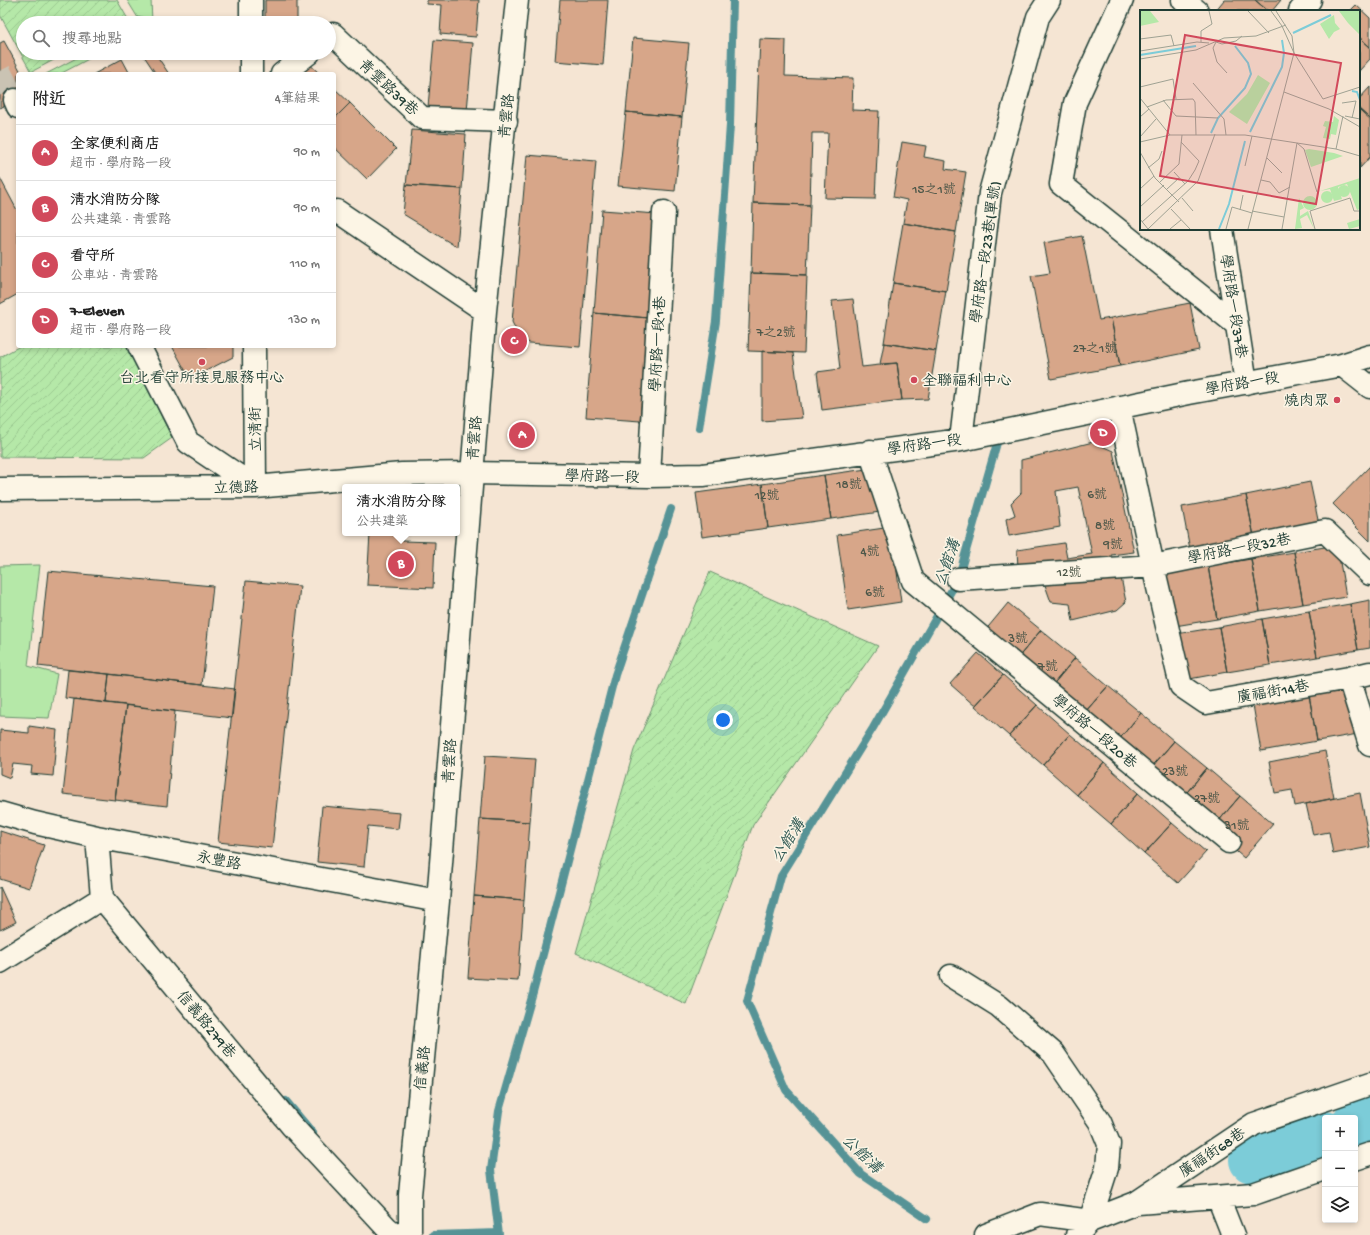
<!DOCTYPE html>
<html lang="zh-TW">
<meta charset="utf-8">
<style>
body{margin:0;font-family:"Gochi Hand","LXGW WenKai TC",sans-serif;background:#f2f2f2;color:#222}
.controls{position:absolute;right:12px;bottom:12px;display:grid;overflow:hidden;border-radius:4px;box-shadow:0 2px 6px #0003}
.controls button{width:36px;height:36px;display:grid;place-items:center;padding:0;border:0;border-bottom:1px solid #e0e0e0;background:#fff;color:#222;font:20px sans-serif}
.you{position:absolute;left:723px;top:720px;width:14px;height:14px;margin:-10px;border:3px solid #fff;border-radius:50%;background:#1a73e8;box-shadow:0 0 0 6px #1a73e833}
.badge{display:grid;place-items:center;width:26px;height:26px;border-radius:50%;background:#d1495b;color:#fff;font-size:13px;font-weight:700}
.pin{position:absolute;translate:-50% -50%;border:2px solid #fff;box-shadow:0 1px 4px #0006}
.popup{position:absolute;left:342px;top:484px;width:118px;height:52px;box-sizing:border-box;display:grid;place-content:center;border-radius:4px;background:#fff;filter:drop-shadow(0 1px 3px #0005);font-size:13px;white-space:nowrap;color:#767676}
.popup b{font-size:15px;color:#222}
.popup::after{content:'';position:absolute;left:50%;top:100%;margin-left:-8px;border:8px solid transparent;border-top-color:#fff}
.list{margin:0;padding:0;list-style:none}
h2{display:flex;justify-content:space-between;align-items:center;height:52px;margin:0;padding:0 16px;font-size:17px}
h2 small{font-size:13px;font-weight:400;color:#767676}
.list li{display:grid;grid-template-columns:26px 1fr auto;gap:12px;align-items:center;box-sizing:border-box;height:56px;padding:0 16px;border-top:1px solid #e0e0e0}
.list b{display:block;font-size:15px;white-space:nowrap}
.list p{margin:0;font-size:13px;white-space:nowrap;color:#767676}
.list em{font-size:13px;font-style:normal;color:#767676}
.icon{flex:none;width:22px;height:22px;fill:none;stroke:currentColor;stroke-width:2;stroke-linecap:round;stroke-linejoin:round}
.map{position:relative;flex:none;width:1370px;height:1235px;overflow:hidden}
.search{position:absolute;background:#fff;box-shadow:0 2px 6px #0003;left:16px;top:16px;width:320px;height:44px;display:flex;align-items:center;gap:10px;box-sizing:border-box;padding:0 14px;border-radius:22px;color:#767676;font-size:15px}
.panel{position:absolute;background:#fff;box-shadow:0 2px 6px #0003;left:16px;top:72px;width:320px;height:276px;border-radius:4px}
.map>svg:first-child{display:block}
</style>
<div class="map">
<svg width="1370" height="1235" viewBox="0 0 1370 1235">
<defs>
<pattern id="garden-furrows" width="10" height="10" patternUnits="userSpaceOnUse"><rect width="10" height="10" fill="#b5e8a8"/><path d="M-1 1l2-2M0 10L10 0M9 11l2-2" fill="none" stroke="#9bc891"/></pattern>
</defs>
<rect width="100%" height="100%" fill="#f5e5d3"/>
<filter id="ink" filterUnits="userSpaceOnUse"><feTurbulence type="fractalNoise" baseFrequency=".025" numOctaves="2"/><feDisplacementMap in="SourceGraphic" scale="8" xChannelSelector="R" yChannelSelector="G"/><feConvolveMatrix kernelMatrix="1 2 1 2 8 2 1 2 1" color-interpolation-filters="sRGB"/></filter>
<g filter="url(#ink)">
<path fill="#b5e8a8" stroke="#6a926e" d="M127,0H151L152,21L147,18H138Z
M86,53H100L60,74H46Z
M40,565L28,666L57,674L49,718L0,716V566Z"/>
<path fill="url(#garden-furrows)" stroke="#6a926e" d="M0,0H117L129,21L124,23H23V53H67L31,72L0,15Z
M20,346H127L172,438L144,458L0,457V357Z
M710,572L878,646L753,825L686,1004L576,953L634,750Z"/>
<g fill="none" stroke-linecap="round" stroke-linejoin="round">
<path stroke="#579396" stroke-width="8" d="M699,428L716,321L730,125L733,0
M286,1101L313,1133
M927,1219L861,1174L786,1090L747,1001L781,876L873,728L958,579L997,443
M433,1235L499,1233
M499,1235L491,1170L499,1111L533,993L615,675L671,509"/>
<path stroke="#7cccd8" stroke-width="46" d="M1355,1123L1370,1118
M1252,1160L1325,1134"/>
</g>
<path fill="#d7a689" stroke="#1f3d34" d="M265,0H306L297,1V23H265Z
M427,0H479L476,37L440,34L442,5L427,4Z
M560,0H608L603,65L555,61Z
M1224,0H1255L1268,11H1215Z
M1255,0H1281L1272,11H1268Z
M1356,5L1370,18V47L1359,37V11H1350Z
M141,17L147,18L152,23H132L135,19Z
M1359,37L1370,47V59L1359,71Z
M633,38L689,43L682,117L626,112Z
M760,39L786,40L785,76L853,78L852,110L879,111L875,199L825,198L828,133H812L810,205L753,203Z
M434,40L473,43L467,111L428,107Z
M4,41L22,74H18V99L0,108V43Z
M149,53H155L169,74H156L144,56Z
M303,58L320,74H287Z
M122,59L130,74H94Z
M1370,87V119L1359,109V99Z
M334,88L350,103L334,119Z
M350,103L396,149L367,179L334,147V119Z
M1359,109L1370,119V157L1360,168Z
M626,112L682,117L675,191L618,186Z
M412,130L466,134L462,189L406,185Z
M902,142L926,146L924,157L946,161L945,169L966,172L956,232L903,223L907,200L893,197Z
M527,155L596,161L580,347L529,343L518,334L512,322Z
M0,178L18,212V294L0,304Z
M406,185L462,189L457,247L403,214Z
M753,203L810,205L807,275L751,273Z
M602,210L657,214L648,318L594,313Z
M903,223L956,232L946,291L893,283Z
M1082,236L1099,320L1111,318L1120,366L1051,379L1031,276L1050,273L1044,243Z
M751,273L807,275L804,353L748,351Z
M893,283L946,291L936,351L884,343Z
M853,299L862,367L897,363L902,400L822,410L817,372L840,369L832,301Z
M1190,303L1199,350L1120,366L1111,318Z
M594,313L648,318L640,421L586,417Z
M884,343L936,351L928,399L902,400L897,363L880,364Z
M172,346H233V357L190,379Z
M762,351L793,353L802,418L762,421Z
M1093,442L1113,451L1134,552L1111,555L1112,563H1118L1126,602L1117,610L1073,621L1070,604L1051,602L1045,585L1030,586L1021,576L1018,568L1017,550L1064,543L1067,558L1092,554L1078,487L1056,491L1060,527L1009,536L1006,519L1015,515L1011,503L1021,493V460Z
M888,466L894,510L831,519L824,475Z
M1370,466V541L1333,504Z
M824,475L831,519L768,528L762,484Z
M1310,482L1321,534L1256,547L1246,495Z
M762,484L768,528L702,537L696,493Z
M1246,495L1256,547L1192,560L1182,507Z
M891,527L901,602L848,610L837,535Z
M370,533H402V541L435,542L433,588L367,585Z
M1337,545L1346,597L1303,604L1294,552Z
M1294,552L1303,604L1260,611L1251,559Z
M1251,559L1260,611L1217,619L1208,566Z
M1208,566L1217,619L1175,626L1166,573Z
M48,571L213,586L202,685L38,666Z
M246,581L300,586L272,848L218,842Z
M1370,600V648L1358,650L1350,604Z
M1008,603L1041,630L1012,665L979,638Z
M1350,604L1358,650L1317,657L1309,611Z
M1309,611L1317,657L1270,665L1262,619Z
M1262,619L1270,665L1227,672L1219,627Z
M1219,627L1227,672L1184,680L1176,634Z
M1041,630L1075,658L1046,693L1012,665Z
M978,653L1003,675L975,706L950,684Z
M1075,658L1108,686L1078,720L1046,693Z
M68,670L109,674L106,703L65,698Z
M109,674L235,689L232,718L106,703Z
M1003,675L1037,705L1009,736L975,706Z
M1365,685L1370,716V732L1317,741L1309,695Z
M1108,686L1141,713L1112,748L1078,720Z
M1309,695L1317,741L1261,751L1253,705Z
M74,699L126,705L115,800L63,794Z
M126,705L175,711L167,806L115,800Z
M1037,705L1070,734L1043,765L1009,736Z
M1141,713L1174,741L1145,775L1112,748Z
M29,726L57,730L53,776L31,774L32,766L13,764L10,778L0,774V730L29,733Z
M1070,734L1104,763L1077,795L1043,765Z
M1174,741L1207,768L1178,803L1145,775Z
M1325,751L1334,798L1295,806L1292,790L1275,793L1269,762Z
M485,756L535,759L530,822L480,819Z
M1104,763L1138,793L1111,824L1077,795Z
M1207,768L1240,796L1211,830L1178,803Z
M1138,793L1172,823L1144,854L1111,824Z
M1360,793L1370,847L1333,854L1329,832L1313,835L1306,804Z
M1240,796L1273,824L1244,858L1211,830Z
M322,806L400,813L398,829L368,826L364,867L317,862Z
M480,819L530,822L524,900L474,896Z
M1172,823L1206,852L1178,883L1144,854Z
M0,831L44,845L29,888L0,879Z
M0,887L16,922L0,930Z
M474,896L524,900L518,981L468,978Z"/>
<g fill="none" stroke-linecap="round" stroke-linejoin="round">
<path stroke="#cac3b3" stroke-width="22" stroke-dasharray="22 11" stroke-linecap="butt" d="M0,71L15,100"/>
<g stroke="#1f3d34" stroke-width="25">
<path id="minor" d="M251,0V23
M1122,0L1075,103L1061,184L1237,325
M1183,0L1197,11
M1300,11L1310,0
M329,38L333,34L422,118L506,121
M251,53V74
M282,74L309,53
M15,100L18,107
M337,211L485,311
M1222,229L1246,383
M139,346L188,442L255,487
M254,346L255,487
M1342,365L1370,387
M1119,407L1153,566L1181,686L1206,703L1349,678L1370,673
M961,440L990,193L1038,17L1049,0
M870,451L913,581L1229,842
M649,476L664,212
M0,489L255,487L402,474L471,473L649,476L703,475L961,440L1189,393L1342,365L1370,356
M958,579L1153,566L1325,531L1370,574
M1349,678L1370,745
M0,813L35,823L97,837L438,901
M97,837L102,898
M102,898L292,1126L387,1228L396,1235
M0,962L102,898
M951,976L999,1006L1053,1053L1100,1122L1109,1144L1107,1168L1090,1221L1040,1214L986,1235
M1355,1159L1370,1154
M1218,1197L1233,1235
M1138,1203L1253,1194L1325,1169
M410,1235V1195L438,901L485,311L517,0
M1077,1235L1090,1221L1136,1203L1254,1124L1370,1084"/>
</g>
<use href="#minor" stroke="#fcf5e5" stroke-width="22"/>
</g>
</g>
<g fill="#d1495b" stroke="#fcf5e5" stroke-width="1.5">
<circle cx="202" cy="362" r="4"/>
<circle cx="914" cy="380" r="4"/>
<circle cx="1337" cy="400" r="4"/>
</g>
<g text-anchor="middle" stroke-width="3" stroke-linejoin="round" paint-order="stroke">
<g font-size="13" fill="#4d5749">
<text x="934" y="193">15之1號</text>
<text x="776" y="336">7之2號</text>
<text x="1095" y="352">27之1號</text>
<text x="849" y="488">18號</text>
<text x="1097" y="498">6號</text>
<text x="767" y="499">12號</text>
<text x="1105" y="529">8號</text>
<text x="1113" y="548">9號</text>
<text x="870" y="555">4號</text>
<text x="1069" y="576">12號</text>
<text x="875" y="596">6號</text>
<text x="1018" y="642">3號</text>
<text x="1048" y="670">7號</text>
<text x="1175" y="775">23號</text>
<text x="1207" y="802">27號</text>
<text x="1237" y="829">31號</text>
</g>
<g font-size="15" fill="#1f3d34" stroke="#fcf5e5">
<text transform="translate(389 87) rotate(43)" y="5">青雲路39巷</text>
<text transform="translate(506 116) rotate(-84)" y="5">青雲路</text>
<text transform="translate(985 252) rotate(-82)" y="5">學府路一段23巷(單號)</text>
<text transform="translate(1234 306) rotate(81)" y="5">學府路一段37巷</text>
<text transform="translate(657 344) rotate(-87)" y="5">學府路一段1巷</text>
<text transform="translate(1242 383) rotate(-10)" y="5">學府路一段</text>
<text transform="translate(255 429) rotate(-91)" y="5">立清街</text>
<text transform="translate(474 438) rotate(-85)" y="5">青雲路</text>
<text transform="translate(924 444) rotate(-8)" y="5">學府路一段</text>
<text transform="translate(602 476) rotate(1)" y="5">學府路一段</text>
<text transform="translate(236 487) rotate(-1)" y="5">立德路</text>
<text transform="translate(1239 548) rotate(-11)" y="5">學府路一段32巷</text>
<text transform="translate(1273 691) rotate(-10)" y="5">廣福街14巷</text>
<text transform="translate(1095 731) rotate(40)" y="5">學府路一段20巷</text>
<text transform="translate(449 761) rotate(-86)" y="5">青雲路</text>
<text transform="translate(219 860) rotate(11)" y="5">永豐路</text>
<text transform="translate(207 1024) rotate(50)" y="5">信義路279巷</text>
<text transform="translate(422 1068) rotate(-84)" y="5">信義路</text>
<text transform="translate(1212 1152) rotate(-34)" y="5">廣福街68巷</text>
</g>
<g font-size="15" fill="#1f3d34" stroke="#fcf5e5">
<text x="202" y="382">台北看守所接見服務中心</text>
<text x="922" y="385" text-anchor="start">全聯福利中心</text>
<text x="1329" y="405" text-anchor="end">燒肉眾</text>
</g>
<g font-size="16" font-style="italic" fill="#325a55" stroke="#fcf5e5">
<text transform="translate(946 562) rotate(-70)" y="6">公館溝</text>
<text transform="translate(787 840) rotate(-58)" y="6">公館溝</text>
<text transform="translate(863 1153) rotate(44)" y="6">公館溝</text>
</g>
</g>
<g transform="translate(1140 10)">
<rect width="220" height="220" fill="#f5e5d3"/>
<path d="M199,1H220V25L208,13ZM194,5L195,13L200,19L194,22L189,29L180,14ZM194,106L199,110L196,125L191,124L190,129L183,128L186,117L183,116L185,111L193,112ZM220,168V199L217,200L207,174L198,177L202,189L194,191L190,179L180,181ZM159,188L164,198L160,200V206L168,201L174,219L167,205L160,209L162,218L155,219ZM220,209V216L209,219L207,213Z" fill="#b5e8a8"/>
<path d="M0,1H10L19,12L0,16Z" fill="#b5e8a8"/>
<path d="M118,65L130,73L107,114L89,102L107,84ZM169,139L194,143L203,146L171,157L165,140ZM198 181a6 6 0 1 1 12 0a6 6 0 1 1-12 0ZM181 187a6 6 0 1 1 12 0a6 6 0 1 1-12 0ZM163 193a7 7 0 1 1 14 0a7 7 0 1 1-14 0Z" fill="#b5e8a8"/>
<path fill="none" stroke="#7cccd8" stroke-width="2" d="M153,23L191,5M0,45L56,36M212,81L217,82L220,90M110,122L142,57L144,43L142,30M71,123L78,108L105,78L111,64L108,53L95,36M79,219L89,194L105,131"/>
<path fill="none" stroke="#9fa293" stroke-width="1" d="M108,1L129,23M131,1L142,16L154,43L183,89M0,29L31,25L34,36M61,32V21L72,14L69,1M0,41L57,32L69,33M0,49L56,40L84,28L116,26L146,15M87,63L77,52L73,38L76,32L82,34L96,31L102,26M53,73L84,109L86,125M0,77L33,69L36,89M144,82L189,99L220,117M0,88L30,125M183,89L220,77M23,90L36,106L78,108M202,93L216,91L212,108M7,97L26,90L53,89L55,92L56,125M205,106L220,109M0,107L9,99M0,127L16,109M0,132L30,125H105L196,139L220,146M157,133L164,139L177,182M196,139L203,106M0,142L15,168L39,192M127,148L142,163M105,156L112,126M8,158L19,149L22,141M34,162L45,174M121,170L130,172L139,183L150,177M20,172L39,154L42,125M0,179L14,166M27,179L39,168M42,188L53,201M0,197L24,175M31,199L50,219M100,200L103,185M112,201L144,207M0,209L8,219M2,212L48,171L55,160L59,151L41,132M8,219L58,171L75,124M30,219L41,210M86,219L92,197L112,203M108,219L154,43L152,26L136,1M142,219L157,133M175,219L170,201L210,188L214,201H220"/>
<path fill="#d1495b" fill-opacity="0.15" stroke="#d1495b" stroke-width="2" d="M45,25L201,53L176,194L20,166Z"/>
<rect width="220" height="220" fill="none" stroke="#1f3d34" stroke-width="2"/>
</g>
</svg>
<div class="controls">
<button>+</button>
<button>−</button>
<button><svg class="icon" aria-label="layers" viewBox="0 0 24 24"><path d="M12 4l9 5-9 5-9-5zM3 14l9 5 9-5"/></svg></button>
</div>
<div class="you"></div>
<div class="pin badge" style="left:522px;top:435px">A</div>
<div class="pin badge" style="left:401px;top:564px">B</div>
<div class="popup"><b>清水消防分隊</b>公共建築</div>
<div class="pin badge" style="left:514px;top:341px">C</div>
<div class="pin badge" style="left:1103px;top:433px">D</div>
<div class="search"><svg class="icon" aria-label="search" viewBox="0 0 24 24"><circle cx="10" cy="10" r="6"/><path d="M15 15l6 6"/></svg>搜尋地點</div>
<section class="panel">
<h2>附近<small>4筆結果</small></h2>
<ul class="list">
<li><span class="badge">A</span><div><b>全家便利商店</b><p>超市 · 學府路一段</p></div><em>90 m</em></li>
<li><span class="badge">B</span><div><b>清水消防分隊</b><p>公共建築 · 青雲路</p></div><em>90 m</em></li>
<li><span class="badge">C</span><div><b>看守所</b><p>公車站 · 青雲路</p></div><em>110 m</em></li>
<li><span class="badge">D</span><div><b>7-Eleven</b><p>超市 · 學府路一段</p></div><em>130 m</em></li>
</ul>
</section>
</div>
